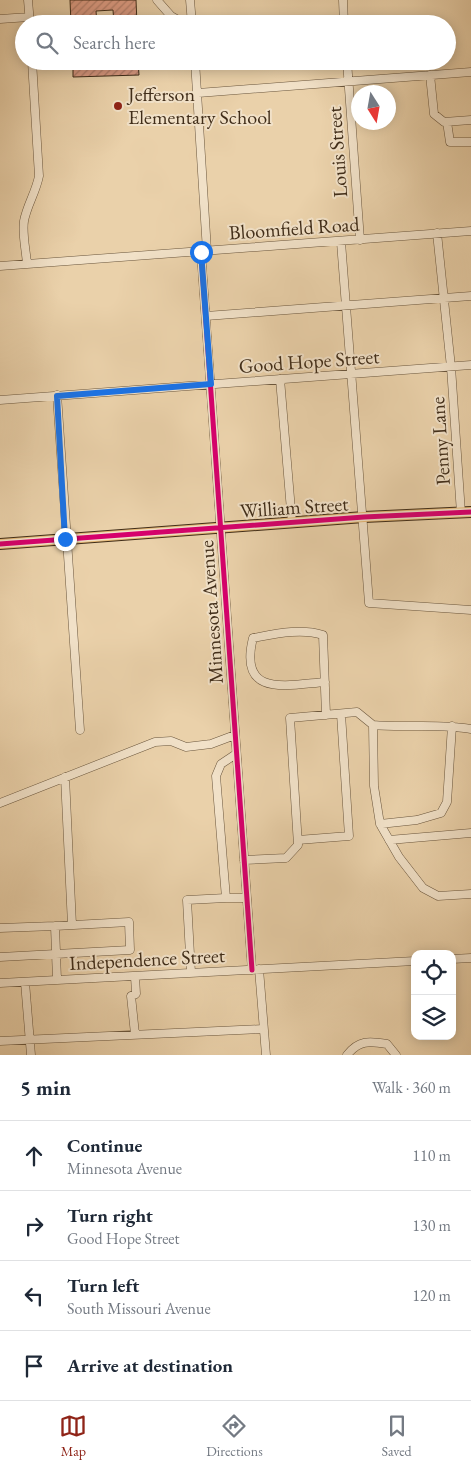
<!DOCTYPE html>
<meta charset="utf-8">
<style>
body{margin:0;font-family:"EB Garamond",serif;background:#f6f6f7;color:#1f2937}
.controls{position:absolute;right:15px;bottom:15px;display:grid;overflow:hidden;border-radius:10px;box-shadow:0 2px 12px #0003}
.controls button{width:45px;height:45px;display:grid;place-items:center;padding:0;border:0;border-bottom:1px solid #e0e1e3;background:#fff;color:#1f2937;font:25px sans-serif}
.compass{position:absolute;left:351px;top:85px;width:45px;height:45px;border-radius:50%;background:#fff;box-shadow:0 2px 12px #0003;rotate:169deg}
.stop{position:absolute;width:15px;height:15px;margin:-11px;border:4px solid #1a73e8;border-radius:50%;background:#fff}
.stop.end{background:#1a73e8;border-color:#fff;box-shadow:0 1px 5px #0008}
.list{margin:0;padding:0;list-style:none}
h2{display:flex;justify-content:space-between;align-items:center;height:65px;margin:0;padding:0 20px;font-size:21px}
h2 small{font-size:16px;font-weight:400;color:#747a83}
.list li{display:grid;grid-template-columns:32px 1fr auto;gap:15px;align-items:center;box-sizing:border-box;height:70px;padding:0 20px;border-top:1px solid #e0e1e3}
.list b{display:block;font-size:19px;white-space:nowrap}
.list p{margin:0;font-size:16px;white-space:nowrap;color:#747a83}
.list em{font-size:16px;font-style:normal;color:#747a83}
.icon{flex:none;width:28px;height:28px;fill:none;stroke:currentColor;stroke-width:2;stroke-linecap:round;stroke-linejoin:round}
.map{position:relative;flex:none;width:471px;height:1055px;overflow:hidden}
.search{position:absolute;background:#fff;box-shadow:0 2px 12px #0003;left:15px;right:15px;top:15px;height:55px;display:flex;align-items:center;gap:12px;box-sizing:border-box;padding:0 18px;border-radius:28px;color:#747a83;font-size:19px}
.sheet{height:345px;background:#fff}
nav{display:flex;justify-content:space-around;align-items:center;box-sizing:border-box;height:70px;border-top:1px solid #e0e1e3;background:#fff;font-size:14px;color:#747a83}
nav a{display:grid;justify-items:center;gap:2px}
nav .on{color:#8f2418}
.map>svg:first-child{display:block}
</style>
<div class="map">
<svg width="471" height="1055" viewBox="0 0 471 1055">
<defs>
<pattern id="building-hatch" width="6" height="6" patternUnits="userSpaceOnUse" patternTransform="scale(1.25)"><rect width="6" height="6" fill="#de9d85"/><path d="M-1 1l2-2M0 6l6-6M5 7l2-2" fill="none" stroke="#b5806c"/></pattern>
</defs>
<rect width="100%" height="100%" fill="#ead1aa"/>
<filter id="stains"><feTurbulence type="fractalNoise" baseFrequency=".004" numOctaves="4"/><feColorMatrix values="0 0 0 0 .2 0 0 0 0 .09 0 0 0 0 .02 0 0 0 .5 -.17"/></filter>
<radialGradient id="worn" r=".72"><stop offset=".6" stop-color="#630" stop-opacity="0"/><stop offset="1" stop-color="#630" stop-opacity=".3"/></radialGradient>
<path fill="url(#building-hatch)" stroke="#402d19" d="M70,0H136L137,24H114L113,10L96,11L97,24H71Z
M73,61H138L139,75L73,77Z"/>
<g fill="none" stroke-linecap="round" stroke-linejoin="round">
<g stroke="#6a563d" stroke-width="9">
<path id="minor" d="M28,0L30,24
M157,0L171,16L185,24
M190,0L192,24
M343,0L344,24
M0,19L29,17
M195,61L207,251
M347,61L360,240
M430,75L434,114L444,122L471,120
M198,93L471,72
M447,122L450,142H471
M437,233L451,367L461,513
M341,242L369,603L471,610
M201,252L252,970
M27,264C26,250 22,234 24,221C27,205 36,192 39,176L32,61
M0,266L471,231
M206,316L471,296
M280,379L292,522
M57,395L80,730
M0,400L471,365
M325,682C287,685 238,698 253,638C275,634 301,628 323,635L326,715
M471,729C439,723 405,728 373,725L374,786L380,824L399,857L423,888L438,896L471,894
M236,754L221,764L216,776L226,898H247
M65,777L72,925
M0,803L155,742L171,741L186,747L211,744L235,735
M380,824L417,820L441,813L447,802L452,726
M298,840L349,836L341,714
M389,840L471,833
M244,860L286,858L298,845L290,718L357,712L373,725
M0,928L55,926L57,980
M0,957L130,950L129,922L55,926
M452,959L471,958
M259,969L266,1055
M191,973L187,900L226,898
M25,982L31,1055
M0,983L415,961
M135,1034L131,996L136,994L135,976
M0,1041L263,1029
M347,1055C359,1040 369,1041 387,1044L396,1055"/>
</g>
<g stroke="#402d19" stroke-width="12">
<path id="major" d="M0,544L364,517L471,512"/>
</g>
<use href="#minor" stroke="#f1e1c8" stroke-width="8"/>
<use href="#major" stroke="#e5b875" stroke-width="10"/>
<g stroke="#f1e1c8" stroke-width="8">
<path id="cycleway" d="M201,252L252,970
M0,544L364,517L471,512"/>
</g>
<use href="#cycleway" stroke="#d6006c" stroke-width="5"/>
</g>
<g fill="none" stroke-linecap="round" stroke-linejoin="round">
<path stroke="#1a73e8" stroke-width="6" d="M65,539L57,396L211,384L201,252"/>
</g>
<circle fill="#8f2418" stroke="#f1e1c8" stroke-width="2" cx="118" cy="106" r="5"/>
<g text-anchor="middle" stroke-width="4" stroke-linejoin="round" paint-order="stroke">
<g font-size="20" fill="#402d19" stroke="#f1e1c8" text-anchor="start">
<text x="128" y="101">Jefferson<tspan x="128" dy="23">Elementary School</tspan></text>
</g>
<g font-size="20" fill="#402d19" stroke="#f1e1c8">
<text transform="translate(337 152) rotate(-94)" y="7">Louis Street</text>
<text transform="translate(294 228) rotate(-4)" y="7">Bloomfield Road</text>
<text transform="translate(309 361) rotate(-4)" y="7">Good Hope Street</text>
<text transform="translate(440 441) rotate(-94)" y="7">Penny Lane</text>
<text transform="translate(294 507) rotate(-4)" y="7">William Street</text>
<text transform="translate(211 612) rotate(-94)" y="7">Minnesota Avenue</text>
<text transform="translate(147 959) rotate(-3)" y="7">Independence Street</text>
</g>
</g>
<rect width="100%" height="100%" filter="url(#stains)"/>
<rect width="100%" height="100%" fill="url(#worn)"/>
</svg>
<div class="controls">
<button><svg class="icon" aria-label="locate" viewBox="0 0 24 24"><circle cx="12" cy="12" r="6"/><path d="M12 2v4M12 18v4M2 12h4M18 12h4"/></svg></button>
<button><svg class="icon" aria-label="layers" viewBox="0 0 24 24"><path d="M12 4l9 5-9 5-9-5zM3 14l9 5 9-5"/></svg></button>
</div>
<svg class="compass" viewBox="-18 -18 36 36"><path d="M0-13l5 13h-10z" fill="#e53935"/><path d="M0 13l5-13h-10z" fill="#747a83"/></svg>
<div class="stop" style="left:201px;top:252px"></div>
<div class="stop end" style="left:65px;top:539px"></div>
<div class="search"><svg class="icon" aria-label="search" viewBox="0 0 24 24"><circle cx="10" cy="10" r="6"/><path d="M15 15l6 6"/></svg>Search here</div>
</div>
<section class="sheet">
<h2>5 min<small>Walk · 360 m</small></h2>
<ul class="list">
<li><svg class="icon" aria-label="ahead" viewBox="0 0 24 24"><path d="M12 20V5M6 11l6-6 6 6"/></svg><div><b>Continue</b><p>Minnesota Avenue</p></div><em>110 m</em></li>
<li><svg class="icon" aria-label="right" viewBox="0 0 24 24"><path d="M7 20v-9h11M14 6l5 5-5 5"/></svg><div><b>Turn right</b><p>Good Hope Street</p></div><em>130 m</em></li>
<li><svg class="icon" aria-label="left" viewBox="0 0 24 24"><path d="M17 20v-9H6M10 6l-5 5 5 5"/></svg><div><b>Turn left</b><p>South Missouri Avenue</p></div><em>120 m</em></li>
<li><svg class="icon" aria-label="arrive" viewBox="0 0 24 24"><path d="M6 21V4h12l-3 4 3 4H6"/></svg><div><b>Arrive at destination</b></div></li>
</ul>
</section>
<nav>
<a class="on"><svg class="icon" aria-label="map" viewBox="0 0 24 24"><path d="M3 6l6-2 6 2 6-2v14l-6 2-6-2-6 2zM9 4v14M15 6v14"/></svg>Map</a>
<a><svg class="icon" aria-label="directions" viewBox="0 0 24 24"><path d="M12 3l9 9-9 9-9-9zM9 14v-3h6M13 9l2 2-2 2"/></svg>Directions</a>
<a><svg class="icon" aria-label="saved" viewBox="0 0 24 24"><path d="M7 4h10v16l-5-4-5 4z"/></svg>Saved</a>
</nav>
